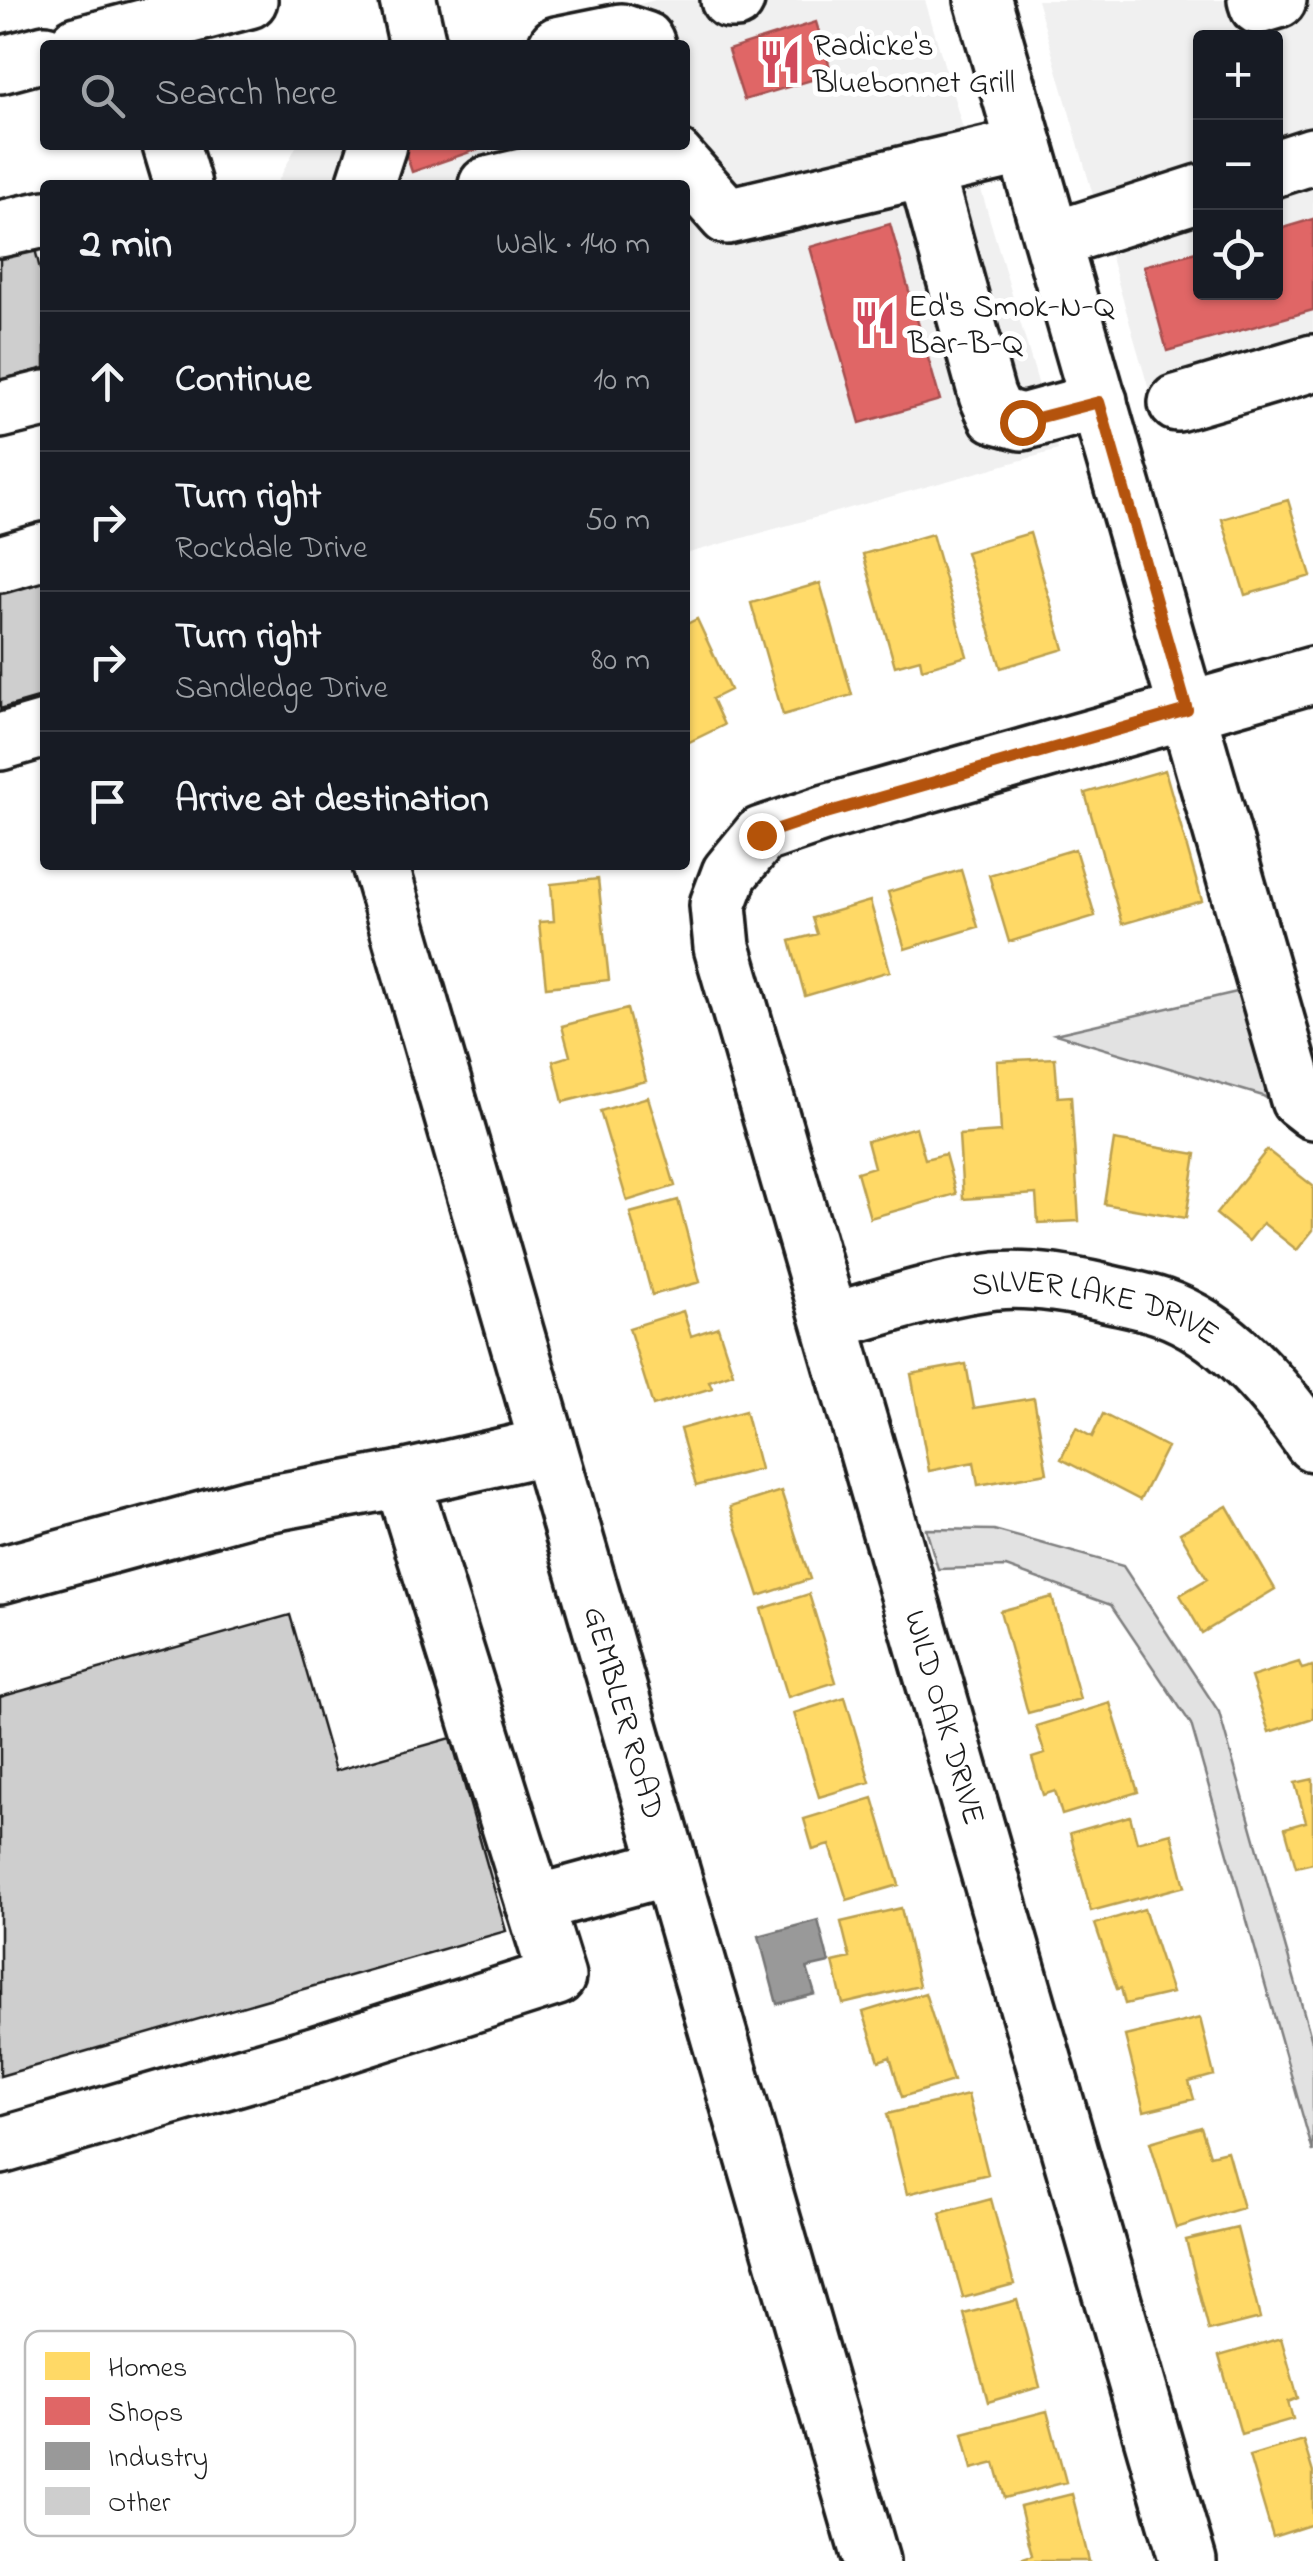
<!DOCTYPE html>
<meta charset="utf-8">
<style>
body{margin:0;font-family:"Indie Flower",sans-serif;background:#20242c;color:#f1f3f6}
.controls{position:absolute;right:30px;top:30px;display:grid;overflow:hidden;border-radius:10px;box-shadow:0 2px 8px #0004}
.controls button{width:90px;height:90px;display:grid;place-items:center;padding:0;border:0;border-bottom:2px solid #363941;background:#171b24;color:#f1f3f6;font:50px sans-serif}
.stop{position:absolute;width:30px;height:30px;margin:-22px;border:8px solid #b45309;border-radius:50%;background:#fff}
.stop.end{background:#b45309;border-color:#fff;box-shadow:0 2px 10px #0008}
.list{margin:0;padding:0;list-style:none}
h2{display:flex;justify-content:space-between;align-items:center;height:130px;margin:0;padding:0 40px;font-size:42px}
h2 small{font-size:32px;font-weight:400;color:#9ea1a6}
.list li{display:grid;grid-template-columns:65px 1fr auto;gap:30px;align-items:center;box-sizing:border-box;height:140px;padding:0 40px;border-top:2px solid #363941}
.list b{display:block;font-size:38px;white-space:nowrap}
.list p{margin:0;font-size:32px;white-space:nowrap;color:#9ea1a6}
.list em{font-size:32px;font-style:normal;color:#9ea1a6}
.icon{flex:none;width:55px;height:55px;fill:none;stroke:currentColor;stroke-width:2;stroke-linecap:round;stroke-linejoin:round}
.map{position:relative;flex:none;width:1313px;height:2561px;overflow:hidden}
.search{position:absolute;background:#171b24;box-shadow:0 2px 8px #0004;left:40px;top:40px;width:650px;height:110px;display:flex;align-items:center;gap:25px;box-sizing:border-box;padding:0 35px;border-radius:10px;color:#9ea1a6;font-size:38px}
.panel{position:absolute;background:#171b24;box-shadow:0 2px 8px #0004;left:40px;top:180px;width:650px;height:690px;border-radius:10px}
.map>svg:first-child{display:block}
</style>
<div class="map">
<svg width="1313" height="2561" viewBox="0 0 1313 2561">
<rect width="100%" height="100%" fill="#fff"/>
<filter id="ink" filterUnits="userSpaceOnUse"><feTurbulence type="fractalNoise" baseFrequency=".01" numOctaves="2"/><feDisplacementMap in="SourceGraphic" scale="20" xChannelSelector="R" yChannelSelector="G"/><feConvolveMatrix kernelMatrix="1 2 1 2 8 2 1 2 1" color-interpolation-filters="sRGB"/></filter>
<g filter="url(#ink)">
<path fill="#f0f0f0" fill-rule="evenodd" d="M655,0H925L1058,450L685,554V185H276L297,145H685V45H484Z
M1037,0H1313V381L1159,425ZM1200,38H1276V292H1200Z"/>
<path fill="#e2e2e2" stroke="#7f7f7f" stroke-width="2.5" d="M1250,989L1313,1128L1263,1096L1055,1034Z
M926,1529L994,1530L1123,1566L1219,1712L1313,2045V2152L1191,1724L1111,1605L1006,1567L938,1569Z"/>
<path fill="#ffd966" stroke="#bba050" stroke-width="2.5" d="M1288,500L1311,576L1245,595L1222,519Z
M1030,533L1064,649L1001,668L966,552Z
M932,534L967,656L922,669L920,659L895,666L863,554Z
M820,583L852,695L783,715L751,603Z
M697,619L730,690L712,699L724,725L685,744V625Z
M1165,770L1202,901L1122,924L1085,793Z
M1075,849L1095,916L1009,942L989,875Z
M961,870L978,927L905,949L888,892Z
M598,879L609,980L546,987L539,922L554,921L551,884Z
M870,901L890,971L805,996L790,941L817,934L812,918Z
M627,1009L646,1081L563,1102L553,1061L570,1056L562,1026Z
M1055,1058L1058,1097L1071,1096L1079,1221L1038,1223L1036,1194L963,1199L959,1135L1001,1132L997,1061Z
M648,1097L675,1186L627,1201L600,1111Z
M916,1127L925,1159L945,1154L956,1194L870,1218L857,1172L874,1167L867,1141Z
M1114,1140L1196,1154L1186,1218L1104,1204Z
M1267,1150L1313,1186V1230L1297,1250L1263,1223L1249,1241L1216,1214Z
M678,1200L700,1282L652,1295L630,1213Z
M683,1311L691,1336L718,1327L733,1373L709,1381L712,1388L653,1406L629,1328Z
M966,1364L974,1408L1034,1398L1047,1473L978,1485L974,1462L929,1471L911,1374Z
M745,1411L760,1469L696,1486L680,1429Z
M1103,1414L1167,1447L1140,1500L1061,1459L1076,1428L1092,1437Z
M781,1491L810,1579L759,1596L730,1507Z
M1227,1506L1275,1589L1202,1633L1180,1595L1207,1579L1180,1533Z
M809,1594L836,1682L788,1697L761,1609Z
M1052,1597L1080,1699L1028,1713L1000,1611Z
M1299,1662L1302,1669L1313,1666V1718L1269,1732L1251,1677Z
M845,1697L870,1782L819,1797L794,1713Z
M1110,1703L1138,1792L1062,1815L1055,1791L1043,1795L1032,1758L1045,1754L1036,1726Z
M1313,1779V1863L1296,1867L1285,1828L1306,1822L1295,1783Z
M873,1798L899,1885L847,1900L830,1845L813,1850L804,1819Z
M1130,1816L1137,1842L1171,1833L1185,1886L1091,1911L1070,1833Z
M901,1908L919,1986L843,2004L833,1962L850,1958L841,1922Z
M1144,1909L1172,1993L1125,2004L1121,1988L1117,1989L1095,1924Z
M925,1993L953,2081L902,2097L890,2057L879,2061L863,2012Z
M1200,2018L1214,2075L1189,2082L1194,2099L1144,2111L1125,2036Z
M968,2095L988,2174L907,2194L887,2114Z
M1201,2127L1210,2155L1227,2151L1243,2208L1176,2228L1150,2142Z
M991,2199L1014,2284L963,2298L940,2213Z
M1237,2228L1260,2318L1209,2331L1186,2240Z
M1017,2300L1040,2387L988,2402L964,2314Z
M1281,2338L1298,2398L1288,2402L1293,2419L1241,2434L1219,2356Z
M1047,2411L1066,2482L1005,2498L995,2463L972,2469L963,2433Z
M1303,2440L1313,2473V2524L1273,2537L1249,2456Z
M1072,2494L1089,2561H1015L1032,2555L1020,2507Z"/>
<path fill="#e06666" stroke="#a55050" stroke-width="2.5" d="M816,22L832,74L744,100L728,50Z
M403,145H490L412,172Z
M1313,219V310L1167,351L1144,266L1200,251V292H1276V230Z
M890,224L940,400L860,423L810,247Z"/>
<path fill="#999" stroke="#747474" stroke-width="2.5" d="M818,1920L829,1963L807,1968L815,1994L777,2004L759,1936Z"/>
<path fill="#cecece" stroke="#1c1c1c" stroke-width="2.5" d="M35,249L40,269L45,268V368L0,380V258Z
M45,578V696L0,709V591Z
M290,1615L335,1771L451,1738L506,1931L0,2076V1697Z"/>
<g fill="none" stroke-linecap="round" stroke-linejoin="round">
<g stroke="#1c1c1c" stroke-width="62">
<g id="minor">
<path d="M408,0L418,45"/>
<path d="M729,0H736"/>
<path d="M983,0L1299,1100L1313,1111"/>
<path d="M1256,0L1258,6L1278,0"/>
<path d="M557,45L621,32L645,40L647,45"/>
<path d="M1276,168L1313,156"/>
<path d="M925,169L987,395L996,415L1022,422L1099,401"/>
<path d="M365,185L378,145"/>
<path d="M487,185L597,160L675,157L727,216L1025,146"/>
<path d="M0,229L45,219"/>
<path d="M1053,240L1200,193"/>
<path d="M1177,403L1313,363"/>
<path d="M0,410L45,399"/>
<path d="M0,564L45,551"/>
<path d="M0,742L45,729"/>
<path id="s1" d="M832,1321C885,1307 941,1287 996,1281C1031,1278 1067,1284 1102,1292C1122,1297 1142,1300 1162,1307C1226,1329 1275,1389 1313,1443"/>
<path d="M0,1575L250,1507L402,1479L548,1446"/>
<path d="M534,1904L670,1867"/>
<path d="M0,2146L314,2055L557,1977L402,1479"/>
<path d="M1188,2561L722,947L718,905L730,873L761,835L826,813L1313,675"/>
</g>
</g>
<g stroke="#1c1c1c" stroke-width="62">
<g id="major">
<path d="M77,45L249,0"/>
<path d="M0,65L45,53"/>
<path d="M171,145L183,185"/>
<path id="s2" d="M380,865L871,2561"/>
</g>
</g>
<use href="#minor" stroke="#fff" stroke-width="55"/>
<use href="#major" stroke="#fff" stroke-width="55"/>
</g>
</g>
<g fill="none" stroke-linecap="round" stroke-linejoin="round" filter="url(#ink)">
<path stroke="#b45309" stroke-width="12" d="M761,835L826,813L1187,710L1099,402L1022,422"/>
</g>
<defs>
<g id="restaurant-bare" transform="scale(3.45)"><path d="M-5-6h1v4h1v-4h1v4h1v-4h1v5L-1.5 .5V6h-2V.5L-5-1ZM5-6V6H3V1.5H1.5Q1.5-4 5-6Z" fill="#d1495b" stroke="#fff" stroke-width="2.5" paint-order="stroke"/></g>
</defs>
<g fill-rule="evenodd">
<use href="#restaurant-bare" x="780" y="62"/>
<use href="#restaurant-bare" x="875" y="323"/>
</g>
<g text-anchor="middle" stroke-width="10" stroke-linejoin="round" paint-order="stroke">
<g font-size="32" fill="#1c1c1c" stroke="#fff" text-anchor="start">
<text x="813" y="55">Radicke's<tspan x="813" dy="37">Bluebonnet Grill</tspan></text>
<text x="908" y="316">Ed's Smok-N-Q<tspan x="908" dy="37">Bar-B-Q</tspan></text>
</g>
<g font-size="32" fill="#1c1c1c" stroke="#fff">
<text dy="11" stroke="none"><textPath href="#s1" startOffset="272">SILVER LAKE DRIVE</textPath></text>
<text dy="11" stroke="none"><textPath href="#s2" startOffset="882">GEMBLER ROAD</textPath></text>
<text transform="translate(946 1717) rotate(74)" y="11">WILD OAK DRIVE</text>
</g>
</g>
<rect x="25" y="2331" width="330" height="205" rx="15" fill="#fff" stroke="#bbb" stroke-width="2.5"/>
<rect x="45" y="2352" width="45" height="28" fill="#ffd966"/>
<rect x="45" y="2397" width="45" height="28" fill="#e06666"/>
<rect x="45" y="2442" width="45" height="28" fill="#999"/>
<rect x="45" y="2487" width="45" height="28" fill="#cecece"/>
<g font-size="28" fill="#1c1c1c">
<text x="108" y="2376">Homes</text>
<text x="108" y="2421">Shops</text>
<text x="108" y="2466">Industry</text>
<text x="108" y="2511">Other</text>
</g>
</svg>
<div class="controls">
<button>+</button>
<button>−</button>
<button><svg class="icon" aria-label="locate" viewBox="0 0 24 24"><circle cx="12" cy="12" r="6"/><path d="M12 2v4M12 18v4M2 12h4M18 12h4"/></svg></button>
</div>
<div class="stop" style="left:1022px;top:422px"></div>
<div class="stop end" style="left:761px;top:835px"></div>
<div class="search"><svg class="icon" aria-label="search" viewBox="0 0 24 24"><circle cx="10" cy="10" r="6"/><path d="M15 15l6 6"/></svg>Search here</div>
<section class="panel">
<h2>2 min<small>Walk · 140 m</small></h2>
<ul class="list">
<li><svg class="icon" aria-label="ahead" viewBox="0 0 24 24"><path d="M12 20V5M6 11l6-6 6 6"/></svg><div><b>Continue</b></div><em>10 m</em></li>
<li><svg class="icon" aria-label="right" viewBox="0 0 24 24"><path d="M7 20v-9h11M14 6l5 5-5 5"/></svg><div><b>Turn right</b><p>Rockdale Drive</p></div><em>50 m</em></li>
<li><svg class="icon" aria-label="right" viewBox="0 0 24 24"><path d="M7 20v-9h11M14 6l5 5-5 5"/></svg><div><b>Turn right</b><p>Sandledge Drive</p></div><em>80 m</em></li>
<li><svg class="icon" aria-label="arrive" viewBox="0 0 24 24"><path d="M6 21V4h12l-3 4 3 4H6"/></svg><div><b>Arrive at destination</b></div></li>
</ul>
</section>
</div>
